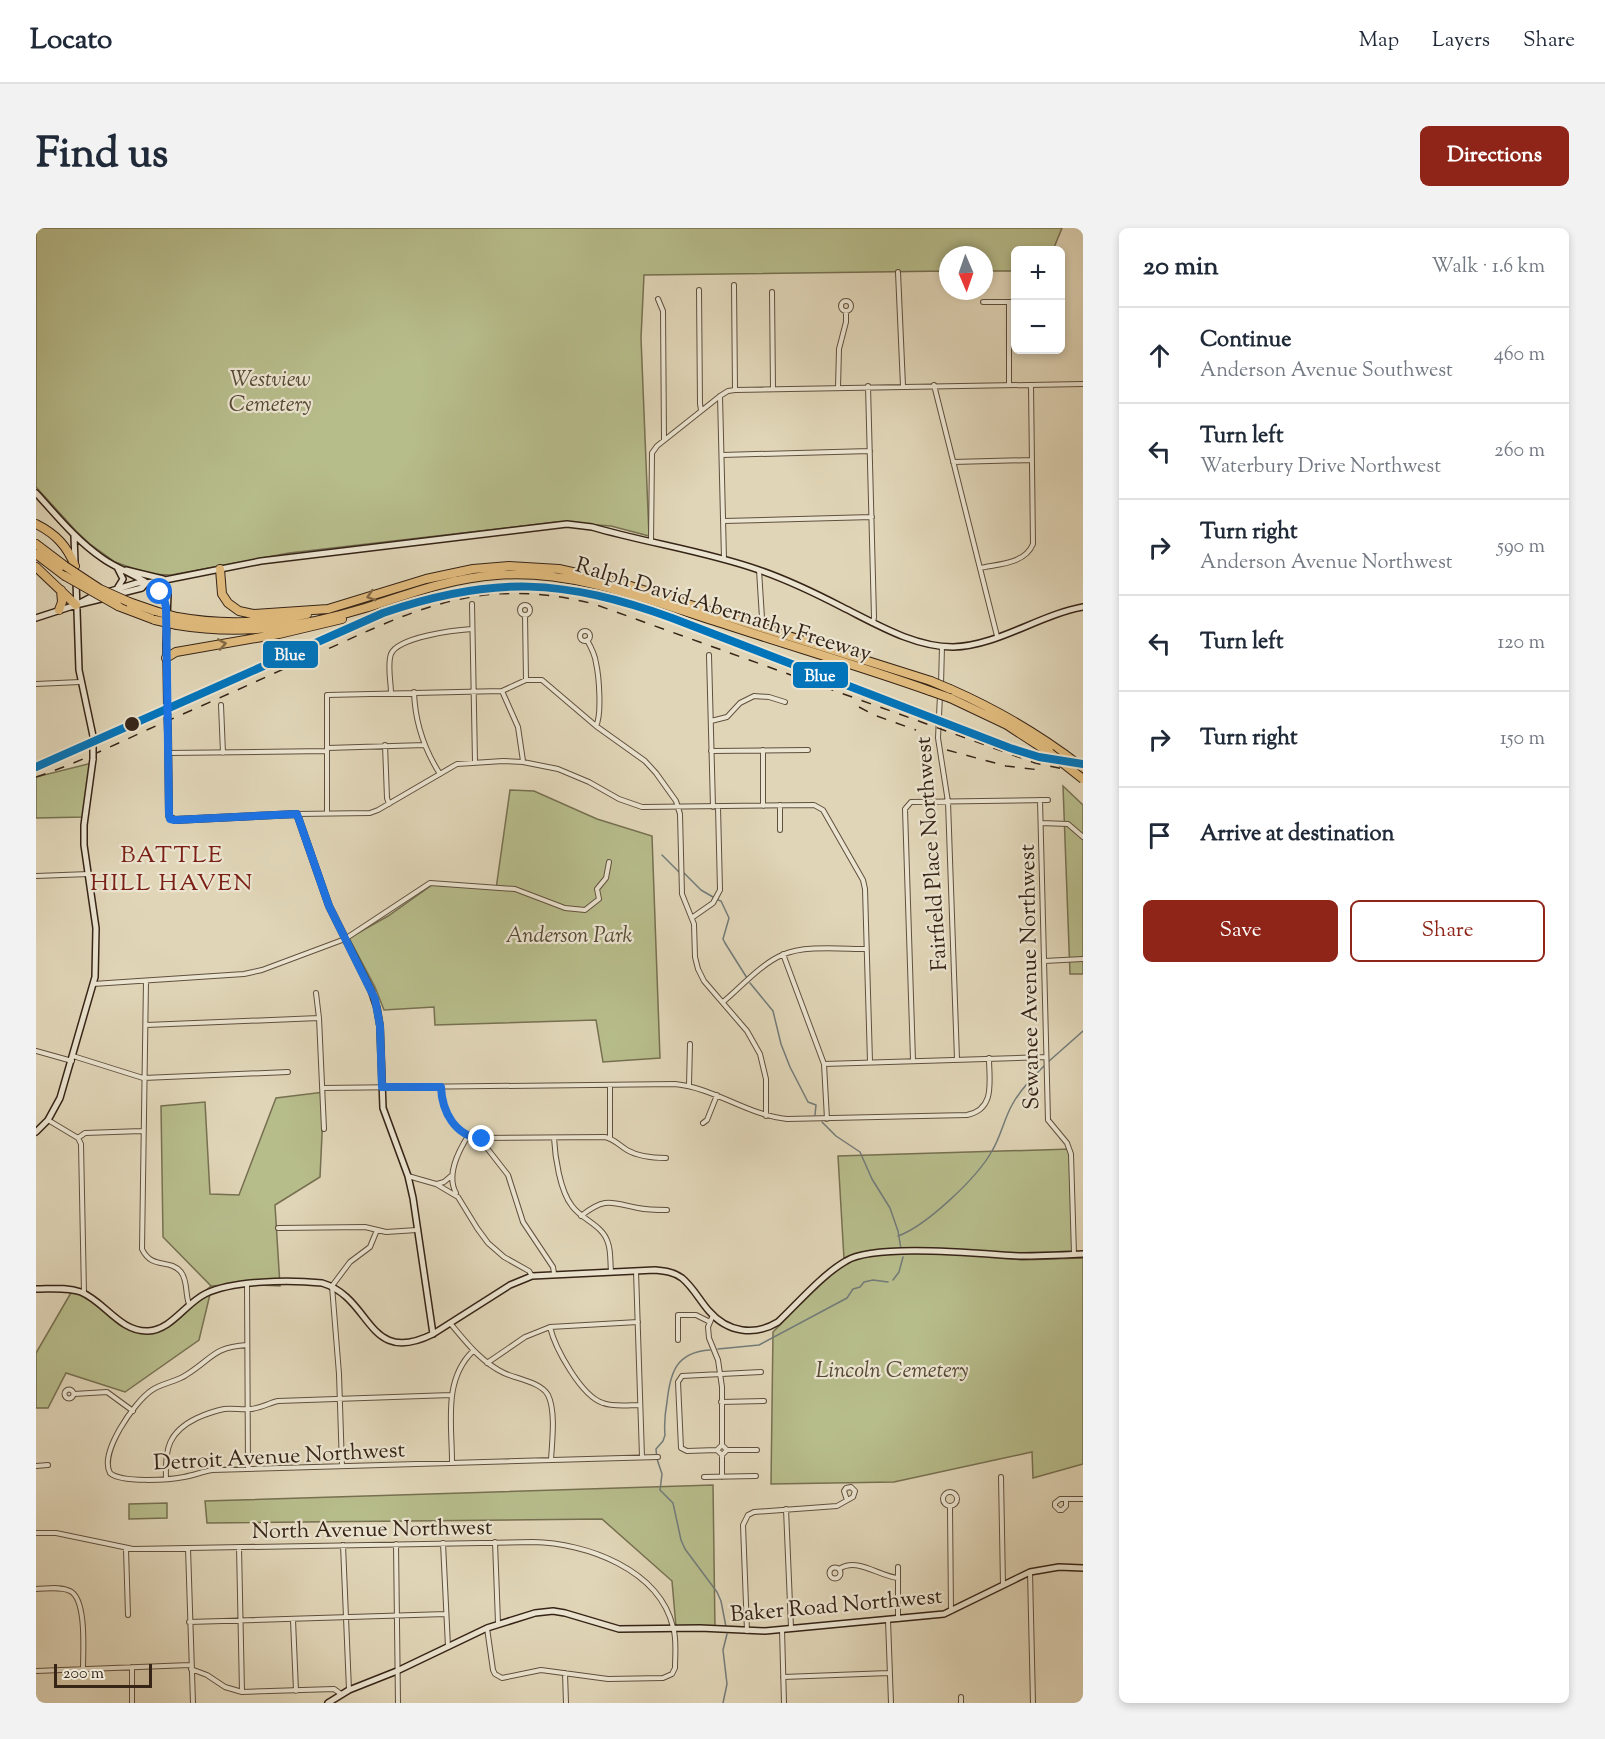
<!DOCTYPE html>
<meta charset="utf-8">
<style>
body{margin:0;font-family:"Sorts Mill Goudy",serif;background:#f2f2f3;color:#1f2937}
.controls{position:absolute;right:18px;top:18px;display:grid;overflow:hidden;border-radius:9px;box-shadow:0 3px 9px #0003}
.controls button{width:54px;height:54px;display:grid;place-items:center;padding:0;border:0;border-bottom:2px solid #e0e1e3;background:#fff;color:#1f2937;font:30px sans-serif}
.compass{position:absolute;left:903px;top:18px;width:54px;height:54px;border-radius:50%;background:#fff;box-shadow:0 3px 9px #0003;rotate:178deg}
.scale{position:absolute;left:18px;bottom:15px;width:98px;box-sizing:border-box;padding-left:6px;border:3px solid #362417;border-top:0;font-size:16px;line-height:21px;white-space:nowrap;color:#362417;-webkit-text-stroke:4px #ebe4d0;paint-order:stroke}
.stop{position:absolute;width:18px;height:18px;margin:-14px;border:4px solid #1a73e8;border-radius:50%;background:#fff}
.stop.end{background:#1a73e8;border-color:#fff;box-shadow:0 2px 6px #0008}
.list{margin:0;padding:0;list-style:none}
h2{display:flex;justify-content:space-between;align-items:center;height:78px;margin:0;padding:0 24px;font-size:26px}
h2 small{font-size:20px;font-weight:400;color:#747a83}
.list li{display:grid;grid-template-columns:39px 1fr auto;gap:18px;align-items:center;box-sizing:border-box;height:96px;padding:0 24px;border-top:2px solid #e0e1e3}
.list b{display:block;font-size:22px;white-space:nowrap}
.list p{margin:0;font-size:20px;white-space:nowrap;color:#747a83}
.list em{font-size:20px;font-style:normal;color:#747a83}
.actions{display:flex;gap:12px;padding:18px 24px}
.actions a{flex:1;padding:14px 0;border:2px solid #8f2418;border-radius:9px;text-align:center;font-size:21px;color:#8f2418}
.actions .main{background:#8f2418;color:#fff}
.icon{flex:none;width:33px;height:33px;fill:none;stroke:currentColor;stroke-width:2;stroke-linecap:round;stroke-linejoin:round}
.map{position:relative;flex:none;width:1047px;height:1475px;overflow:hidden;border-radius:9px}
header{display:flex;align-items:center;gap:36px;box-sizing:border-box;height:84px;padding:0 30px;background:#fff;border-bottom:2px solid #e0e1e3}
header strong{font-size:28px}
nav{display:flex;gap:33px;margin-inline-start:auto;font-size:21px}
.intro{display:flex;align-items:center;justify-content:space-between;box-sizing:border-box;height:144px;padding:0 36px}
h1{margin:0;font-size:42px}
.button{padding:15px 27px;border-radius:9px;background:#8f2418;color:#fff;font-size:21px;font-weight:700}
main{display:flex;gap:36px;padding:0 36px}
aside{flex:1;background:#fff;border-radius:9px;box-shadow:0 3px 9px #0003}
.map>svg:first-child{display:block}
</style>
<header>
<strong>Locato</strong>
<nav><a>Map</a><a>Layers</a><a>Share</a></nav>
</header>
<div class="intro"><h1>Find us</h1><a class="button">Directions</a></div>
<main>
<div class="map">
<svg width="1047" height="1475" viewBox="0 0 1047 1475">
<rect width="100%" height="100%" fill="#e0d5b7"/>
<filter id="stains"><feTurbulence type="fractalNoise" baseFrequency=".00333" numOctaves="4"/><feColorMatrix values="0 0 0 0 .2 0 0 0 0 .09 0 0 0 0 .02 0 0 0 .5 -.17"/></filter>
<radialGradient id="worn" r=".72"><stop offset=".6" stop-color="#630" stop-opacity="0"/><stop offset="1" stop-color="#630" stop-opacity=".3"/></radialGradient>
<path fill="#b7bc8b" stroke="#767051" stroke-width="1.5" d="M0,0H1026L1017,22H980L979,43H948V27H912V43L608,47L605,110L613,308L575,298L521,294L253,325L135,347L112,346L79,334L54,316L40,303L0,259Z
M56,535L49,589L0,590V549Z
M1027,558L1047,577V746H1034Z
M474,562L498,563L561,591L616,608L624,830L567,834L560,792L399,797L398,779L348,782L339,759L313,710L352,688L396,657L460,661Z
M288,864L284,949L239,977L244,1058L199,1056L176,1058L163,1112L89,1164L30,1145L12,1180H0V1125L36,1063L62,1071L93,1100L115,1103L132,1094L175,1058L127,1009L125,878L169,874L174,966L203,967L240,870Z
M1035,921L1037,1024L969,1025L967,1030L986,1032L1047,1030V1236L997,1250L996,1224L858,1254L735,1256L737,1104L808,1031L802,928Z
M677,1257L679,1401L640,1399L636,1353L566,1291L171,1295L169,1273Z
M131,1275V1290L93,1291V1276Z"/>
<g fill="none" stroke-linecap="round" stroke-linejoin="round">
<path stroke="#727b79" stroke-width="1.5" d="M626,627L643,644
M648,645L665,662L677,669
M682,672L685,673L693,690L687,711L689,715L711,750
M714,755L737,783L745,816L754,839L772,874L780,877L779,887
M1012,834L1047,803
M786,894L800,908L824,924L836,951L854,980L862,1003L865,1021
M862,1008C890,998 941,950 956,923C965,908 968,891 976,877C984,862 997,849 1008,838
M857,1052L863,1044L867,1029
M682,1121L723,1117L811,1070L817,1061L824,1059L828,1054L837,1052L852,1054
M674,1122C640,1124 634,1145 631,1174C629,1185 628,1196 629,1207L627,1213L620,1221L621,1231L626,1246L624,1262L637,1275L645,1312L649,1321L681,1364L685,1373L690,1399
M687,1475L691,1456L687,1422L691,1406"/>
<g stroke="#60503f" stroke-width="6">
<path id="street" d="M862,44L867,158
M698,57L699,162
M663,62L664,176L665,182
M736,64L737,161
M622,71L627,83L628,212
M805 78a5 5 0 1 1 10 0a5 5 0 1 1-10 0Z
M947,74H980
M973,74V157
M898,157L961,408
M832,158L838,389L837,395
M802,159L803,121L810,94V83
M684,168L688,331
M686,227L834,223
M917,234L996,232
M688,293L836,289
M615,314L616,225L621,218L684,168L692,163L699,162L1047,156
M944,340C962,336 989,336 997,316L995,157
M723,342L726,390
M436,376L439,534
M484 382a5 5 0 1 1 10 0a5 5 0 1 1-10 0Z
M489,387L490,452
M544 408a5 5 0 1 1 10 0a5 5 0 1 1-10 0Z
M551,412C555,419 559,427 560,435C563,448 566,487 560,498
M673,427L677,579
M0,456L44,454
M905,457L906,418
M466,463L482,499L487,533
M378,464C379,493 388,521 404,546
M355,465C355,454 351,437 355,426C362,409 419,402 436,401
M904,467L902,510L912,574L921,831
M185,477L187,525
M675,493L691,489L704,475L718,468L733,469L749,474
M349,517L351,570L353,576
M291,520L389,517
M727,522V578
M675,523L772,522
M132,525L291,523
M1004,572L1012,892L1031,915L1035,926L1038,1026
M744,577V602
M291,585V467L466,463L490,452H506L560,498L609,533L620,545L640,573L644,586L646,666L658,696L659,729L662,741L668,753L711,803L724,826L730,851V888
M261,586L334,585L342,582L421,536L467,533L487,534L522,541L553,554L583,571L606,579L778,577L787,582L827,652L829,661L834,834
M1005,595L1032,596L1047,609
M0,648L53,646
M657,689L677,675L684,662L682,579
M747,726L788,836L791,891
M1008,733L1047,731
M110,753L106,1021C116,1042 133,1030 145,1044C152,1053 149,1066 153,1076
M57,756L208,746L226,742L309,711L394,655L479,661L529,680L549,682L563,671L561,661L570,650L573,634
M280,765L283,790L288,901
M687,774C704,760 725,736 746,727C768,717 806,721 830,721
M110,797L283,790
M0,823L36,833
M37,828L107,850L252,844
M877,832L869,581L875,574L1012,572
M788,836L1010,829
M574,857V910
M653,857L654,816
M405,859C406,882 416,902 439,910L569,909C578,911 583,917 591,922C603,929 616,930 630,930
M286,860L639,856C679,860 711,887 751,891L931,887C960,881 953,853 953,830
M12,892L42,910
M667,895L671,892L681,867
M42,910L45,916L48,1065
M42,910L49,905L106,903
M518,910C519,929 524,963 536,978C546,992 567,997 572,1015C575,1023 574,1034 575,1043
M446,911L447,915L472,947L487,994L517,1039L518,1045
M372,948L400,956L422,969L441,1000L452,1015L468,1029L493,1043L496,1048
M401,956L408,954L415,948
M420,965C410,947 422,924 432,908
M545,988C570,968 576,975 602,980C612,982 622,982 631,982
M242,1000L329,999L350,1004L381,1002
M600,1043L606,1229
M211,1056L212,1241
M677,1087L672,1099L673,1110L682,1132L686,1159V1217L691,1222L686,1227L681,1222L686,1217
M414,1095C430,1114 445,1134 468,1145C481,1151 505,1154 512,1167C520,1183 516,1214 515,1232
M514,1099C519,1120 545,1168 567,1175C577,1179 593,1177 604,1177
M642,1112V1087H660L674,1094
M211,1117C177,1119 176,1131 150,1147C140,1154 126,1155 116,1162C98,1174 63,1225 74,1245C85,1255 133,1252 148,1249C158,1247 166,1244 176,1242L622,1229
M451,1135L489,1109L514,1099L602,1094
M28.5 1166a4.5 4.5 0 1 1 9 0a4.5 4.5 0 1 1-9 0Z
M38,1166L71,1164L97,1183
M685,1174L728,1173
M681,1222L651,1223L645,1220L642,1154L646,1148L725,1144
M691,1222H721
M686,1227V1249
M416,1234C416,1195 407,1152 437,1123
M0,1238L12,1237
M306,1238L303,1146L296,1058L314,1034L334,1019L341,1002
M668,1249L720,1248
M965,1249L967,1357
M130,1250C129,1221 132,1204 161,1190C170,1186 178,1183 188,1181C197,1180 206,1182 215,1181C225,1180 233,1175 242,1173L415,1167
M907 1271a7 7 0 1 1 14 0a7 7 0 1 1-14 0Z
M1024,1271H1030V1278L1026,1282H1023L1019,1278V1275Z
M1030,1271H1047
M914,1279L915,1383
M750,1281L755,1400
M0,1305H20L97,1321L497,1314C550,1315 623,1341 637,1399C641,1411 639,1427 639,1440L636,1446L627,1450L572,1451L505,1442L466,1450L459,1446L457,1442L451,1400
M459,1314L462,1395
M407,1315L412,1419
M360,1316L362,1475
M307,1317L313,1462
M203,1319L206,1464
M152,1320L157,1475
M90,1321L92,1387
M793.5 1345a5.5 5.5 0 1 1 11 0a5.5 5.5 0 1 1-11 0Z
M803,1341C822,1329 842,1348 862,1350
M994,1344L997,1475
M0,1361C10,1361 24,1358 34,1363C51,1371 47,1424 47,1441
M862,1391V1339
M257,1392L260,1463
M852,1392L855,1475
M153,1394L410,1386
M746,1401L748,1475
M711,1403L707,1297L712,1287L718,1284L801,1278L817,1269L819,1263L815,1259L810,1260L808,1263L811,1272
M96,1439V1475
M155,1441L171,1447L189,1459L206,1464L298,1461L305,1466
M0,1443L154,1437
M529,1445L530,1475
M747,1449L853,1445
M925,1469V1475"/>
</g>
<g stroke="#362417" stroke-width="8">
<path id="secondary" d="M0,265C21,288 40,312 66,330C85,344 115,351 128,371
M38,308L39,334
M90,342L127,351
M129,352L132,366L130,416L131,478
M40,353L43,442L57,508
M82,359L87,351L82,341
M78,367L106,360L110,355
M40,377L55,369L101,355H110L129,352L225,333L531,296L556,299C611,315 669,323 723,342C752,352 779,365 806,379C840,396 878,419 917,419C961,418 1003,387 1047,379
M0,390L40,377L69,370
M132,505L133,587L134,590L139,592L261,586L293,678L335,762L341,780L344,798L347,880L372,948L377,970L397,1106
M0,904L12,892L24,870L59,749L60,700L48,617V597L57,531
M0,1061C15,1061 31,1059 45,1064C69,1074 84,1104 112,1103C135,1102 149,1076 169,1066C198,1052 254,1052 286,1055C337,1070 330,1139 397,1106L474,1057L496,1048L619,1042C629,1043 638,1044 646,1050C657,1059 664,1073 673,1083C692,1105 719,1108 742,1094C762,1075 787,1046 810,1033C839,1015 946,1026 983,1028C1004,1028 1026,1027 1047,1026
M292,1475L313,1462L361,1443L451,1400L499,1385L517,1383L529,1385L583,1401L664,1400L729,1403L908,1386L994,1344L1023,1339L1047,1340"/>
</g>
<g stroke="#362417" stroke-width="10">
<path id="highway" d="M0,296C20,306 31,318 39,338
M0,316L29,338
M0,326L29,348
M0,339L40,377
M184,341L186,366L192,375L203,383L217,386L292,381L390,351L437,341L473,338L523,341L585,355L895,453
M93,374L119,383
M82,378L119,392
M23,382L26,374L25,362
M141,389C185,397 227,396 271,386
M141,397C206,408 267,399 329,380C373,366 415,350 461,347C540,341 617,374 691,397C758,419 827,439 894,463
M130,430L140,424L243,406L306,391
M914,461C962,482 1006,508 1047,540
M914,470L971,497L1014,525"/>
</g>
<use href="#street" stroke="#ebe4d0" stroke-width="4"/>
<use href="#secondary" stroke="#ebe4d0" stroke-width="5"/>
<use href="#highway" stroke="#e0ba7c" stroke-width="8"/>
<path stroke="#362417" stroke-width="1.5" stroke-dasharray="10 10" stroke-linecap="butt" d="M823,479L838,487L880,502
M911,522L970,538L1004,542
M0,549C39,536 76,518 113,501C163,479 213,457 263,434C369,387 437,345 558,376L999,535L1047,545"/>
<g stroke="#362417" stroke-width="8" stroke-linecap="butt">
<path id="secondary-bridge" d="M131,478L132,505
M57,531V508"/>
</g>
<g stroke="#362417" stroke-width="10" stroke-linecap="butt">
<path id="highway-bridge" d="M29,338L64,361L93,374
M29,348L82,378
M119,383L141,389
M119,392L141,397
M895,453L914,461
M894,463L914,470
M1014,525L1047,551"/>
</g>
<use href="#secondary-bridge" stroke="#ebe4d0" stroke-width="5"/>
<use href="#highway-bridge" stroke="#e0ba7c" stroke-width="8"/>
<g stroke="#ebe4d0" stroke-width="12">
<path id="metro-1" d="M0,539L347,385C457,347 528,351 636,390L974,520L1003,529L1047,536"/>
</g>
<use href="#metro-1" stroke="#0274ba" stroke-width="8"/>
</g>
<defs><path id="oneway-chevron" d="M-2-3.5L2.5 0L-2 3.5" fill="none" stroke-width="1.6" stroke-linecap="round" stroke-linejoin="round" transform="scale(1.5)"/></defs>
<g stroke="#826844">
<use href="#oneway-chevron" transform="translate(335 368) rotate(163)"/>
<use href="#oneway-chevron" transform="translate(186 416) rotate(-10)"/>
</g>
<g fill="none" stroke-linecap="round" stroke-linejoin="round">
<path stroke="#1a73e8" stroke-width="8" d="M124,364L128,371L130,379L133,586L134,591L139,592L261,586L293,678L339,771L344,798L346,859H405C406,884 419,908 446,911"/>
</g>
<circle fill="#362417" stroke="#ebe4d0" stroke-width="2" cx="96" cy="496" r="8"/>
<g text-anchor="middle" stroke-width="4.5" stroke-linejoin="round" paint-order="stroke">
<g font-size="22" font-style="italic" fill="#564a34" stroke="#ebe4d0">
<text x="234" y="158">Westview<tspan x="234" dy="25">Cemetery</tspan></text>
<text x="533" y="714">Anderson Park</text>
<text x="856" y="1149">Lincoln Cemetery</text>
</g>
<g font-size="22" fill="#362417" stroke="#ebe4d0">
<text transform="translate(688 380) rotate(17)" y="8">Ralph David Abernathy Freeway</text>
<text transform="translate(894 626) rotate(-94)" y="8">Fairfield Place Northwest</text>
<text transform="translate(992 749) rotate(-91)" y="8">Sewanee Avenue Northwest</text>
<text transform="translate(243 1227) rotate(-3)" y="8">Detroit Avenue Northwest</text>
<text transform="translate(336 1300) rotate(-1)" y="8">North Avenue Northwest</text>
<text transform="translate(800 1376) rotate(-5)" y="8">Baker Road Northwest</text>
</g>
<g font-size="24" letter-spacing="1.5" fill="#7a1f14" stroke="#ebe4d0">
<text x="136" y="634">BATTLE<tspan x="136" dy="28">HILL HAVEN</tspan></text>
</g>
</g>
<g stroke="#ebe4d0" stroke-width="2">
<rect x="226" y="412" width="57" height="29" rx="6" fill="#0274ba"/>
<rect x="756" y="433" width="57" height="28" rx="6" fill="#0274ba"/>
</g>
<g font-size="16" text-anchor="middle" font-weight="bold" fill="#fff">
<text x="254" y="432">Blue</text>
<text x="784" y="453">Blue</text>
</g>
<rect width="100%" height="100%" filter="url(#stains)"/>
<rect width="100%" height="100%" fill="url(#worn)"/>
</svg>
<div class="controls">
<button>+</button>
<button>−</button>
</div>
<svg class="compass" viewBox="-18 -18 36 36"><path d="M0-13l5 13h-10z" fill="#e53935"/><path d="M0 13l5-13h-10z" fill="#747a83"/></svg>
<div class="scale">200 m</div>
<div class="stop" style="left:124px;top:364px"></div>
<div class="stop end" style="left:446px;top:911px"></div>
</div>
<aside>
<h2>20 min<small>Walk · 1.6 km</small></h2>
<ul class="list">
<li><svg class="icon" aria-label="ahead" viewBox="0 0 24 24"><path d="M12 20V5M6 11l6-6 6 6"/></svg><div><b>Continue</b><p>Anderson Avenue Southwest</p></div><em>460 m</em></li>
<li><svg class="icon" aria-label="left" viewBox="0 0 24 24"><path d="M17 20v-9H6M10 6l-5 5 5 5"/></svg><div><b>Turn left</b><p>Waterbury Drive Northwest</p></div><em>260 m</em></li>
<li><svg class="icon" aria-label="right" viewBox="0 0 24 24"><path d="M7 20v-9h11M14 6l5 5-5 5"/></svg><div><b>Turn right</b><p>Anderson Avenue Northwest</p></div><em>590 m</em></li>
<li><svg class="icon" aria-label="left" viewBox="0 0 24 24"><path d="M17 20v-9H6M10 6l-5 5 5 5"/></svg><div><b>Turn left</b></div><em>120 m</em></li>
<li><svg class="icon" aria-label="right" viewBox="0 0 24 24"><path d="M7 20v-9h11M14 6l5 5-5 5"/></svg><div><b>Turn right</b></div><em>150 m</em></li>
<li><svg class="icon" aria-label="arrive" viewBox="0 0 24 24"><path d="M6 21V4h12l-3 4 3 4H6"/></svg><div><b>Arrive at destination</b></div></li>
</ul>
<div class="actions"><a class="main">Save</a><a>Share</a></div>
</aside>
</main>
